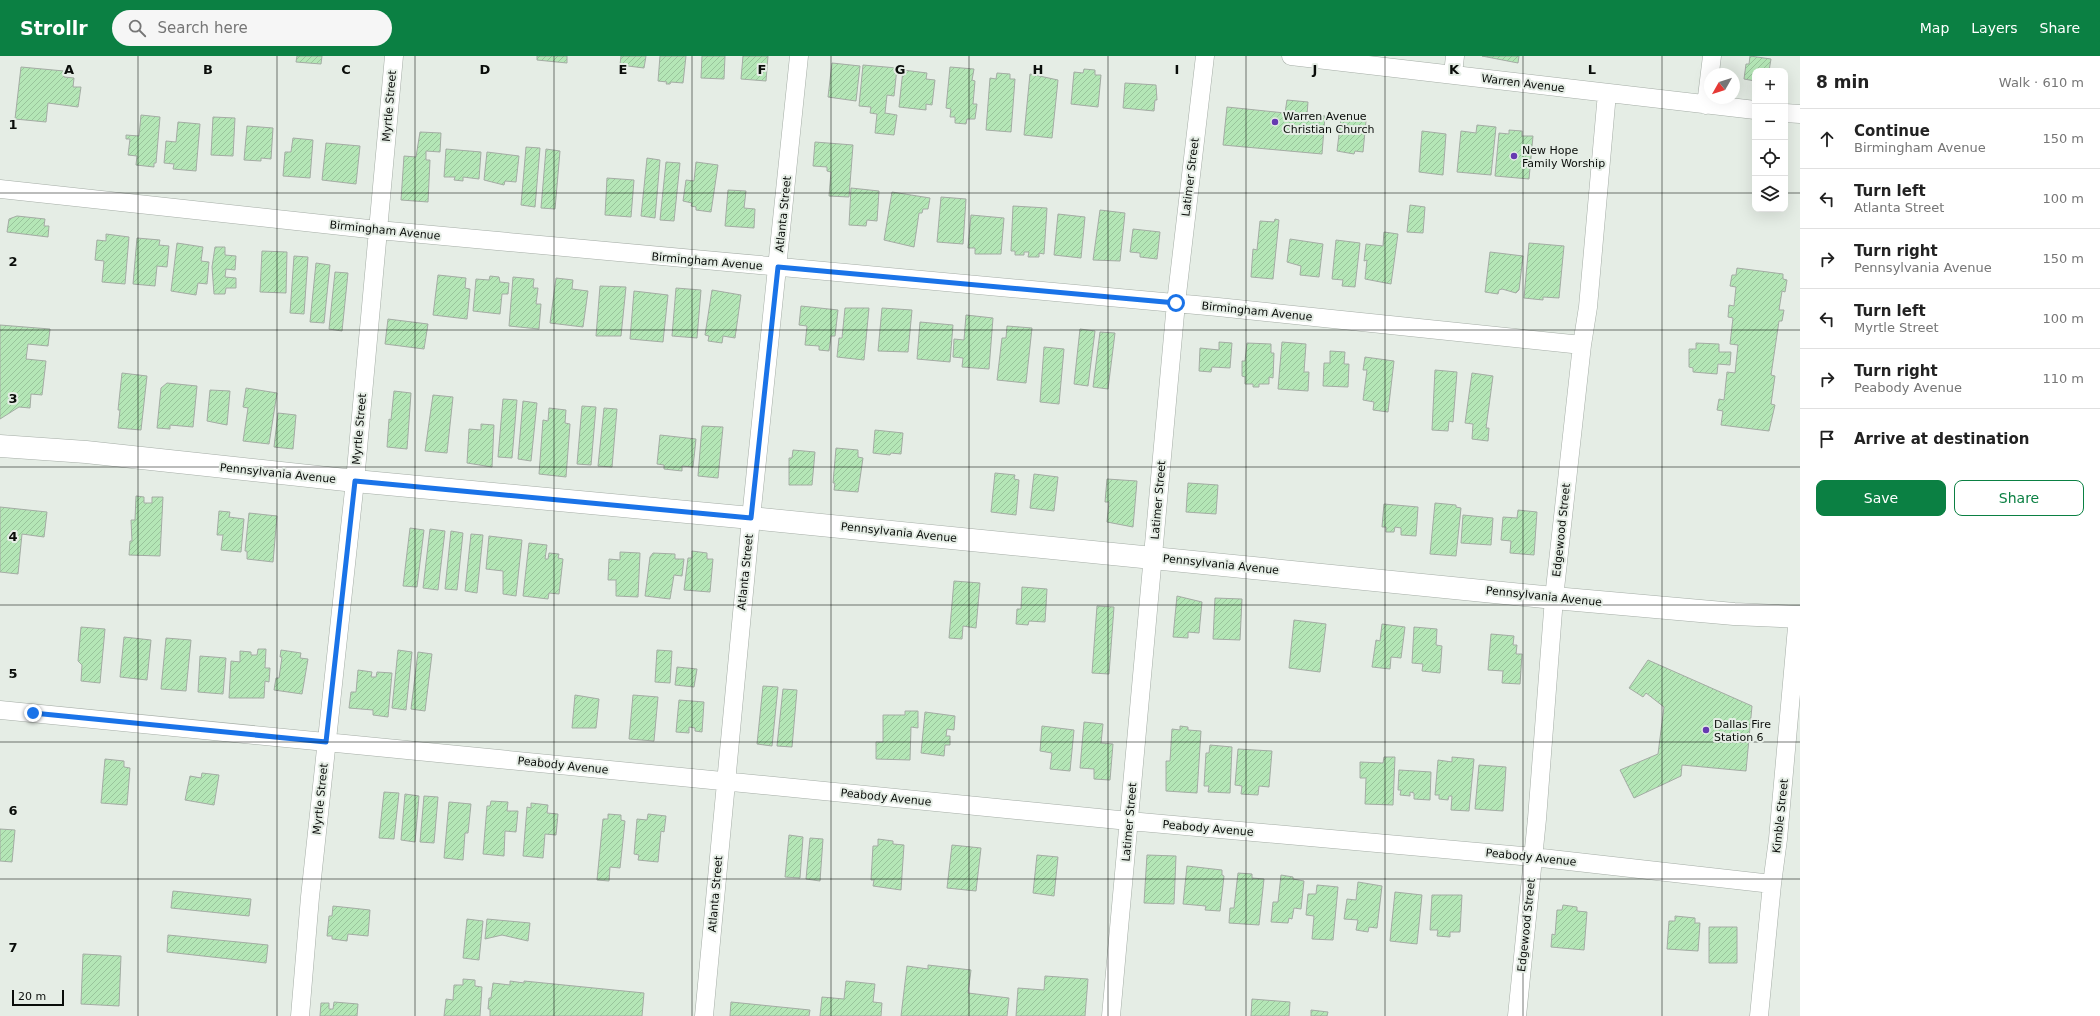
<!DOCTYPE html>
<meta charset="utf-8">
<style>
body{margin:0;font-family:"DejaVu Sans",sans-serif;background:#f6f6f6;color:#222}
.controls{position:absolute;right:12px;top:12px;display:grid;overflow:hidden;border-radius:8px;box-shadow:0 4px 16px #0002}
.controls button{width:36px;height:36px;display:grid;place-items:center;padding:0;border:0;border-bottom:1px solid #e0e0e0;background:#fff;color:#222;font:20px sans-serif}
.compass{position:absolute;left:1704px;top:12px;width:36px;height:36px;border-radius:50%;background:#fff;box-shadow:0 4px 16px #0002;rotate:231deg}
.scale{position:absolute;left:12px;bottom:10px;width:52px;box-sizing:border-box;padding-left:4px;border:2px solid #0a0d0a;border-top:0;font-size:11px;line-height:14px;white-space:nowrap;color:#0a0d0a;-webkit-text-stroke:3px #e5ede5;paint-order:stroke}
.stop{position:absolute;width:12px;height:12px;margin:-9px;border:3px solid #1a73e8;border-radius:50%;background:#fff}
.stop.end{background:#1a73e8;border-color:#fff;box-shadow:0 1px 4px #0008}
.list{margin:0;padding:0;list-style:none}
h2{display:flex;justify-content:space-between;align-items:center;height:52px;margin:0;padding:0 16px;font-size:17px}
h2 small{font-size:13px;font-weight:400;color:#767676}
.list li{display:grid;grid-template-columns:26px 1fr auto;gap:12px;align-items:center;box-sizing:border-box;height:60px;padding:0 16px;border-top:1px solid #e0e0e0}
.list b{display:block;font-size:15px;white-space:nowrap}
.list p{margin:0;font-size:13px;white-space:nowrap;color:#767676}
.list em{font-size:13px;font-style:normal;color:#767676}
.actions{display:flex;gap:8px;padding:12px 16px}
.actions a{flex:1;padding:9px 0;border:1px solid #0b8043;border-radius:8px;text-align:center;font-size:14px;color:#0b8043}
.actions .main{background:#0b8043;color:#fff}
.icon{flex:none;width:22px;height:22px;fill:none;stroke:currentColor;stroke-width:2;stroke-linecap:round;stroke-linejoin:round}
.map{position:relative;flex:none;width:1800px;height:960px;overflow:hidden}
header{display:flex;align-items:center;gap:24px;box-sizing:border-box;height:56px;padding:0 20px;background:#0b8043;color:#fff}
header strong{font-size:19px}
nav{display:flex;gap:22px;margin-inline-start:auto;font-size:14px}
.search{width:280px;height:36px;background:#f6f6f6;display:flex;align-items:center;gap:10px;box-sizing:border-box;padding:0 14px;border-radius:22px;color:#767676;font-size:15px}
main{display:flex}
aside{flex:1;background:#fff}
.map>svg:first-child{display:block}
</style>
<header>
<strong>Strollr</strong>
<div class="search"><svg class="icon" aria-label="search" viewBox="0 0 24 24"><circle cx="10" cy="10" r="6"/><path d="M15 15l6 6"/></svg>Search here</div>
<nav><a>Map</a><a>Layers</a><a>Share</a></nav>
</header>
<main>
<div class="map">
<svg width="1800" height="960" viewBox="0 0 1800 960">
<defs>
<pattern id="building-hatch" width="6" height="6" patternUnits="userSpaceOnUse"><rect width="6" height="6" fill="#b4e6b6"/><path d="M-1 1l2-2M0 6l6-6M5 7l2-2" fill="none" stroke="#99c49b"/></pattern>
</defs>
<rect width="100%" height="100%" fill="#e5ede5"/>
<path fill="url(#building-hatch)" stroke="#a4aca4" d="M297,0H322L321,8L296,6Z
M537,0H567V7L537,4Z
M621,0H646L644,12L620,9Z
M660,0H686L683,27L671,26L670,28H666L667,26L658,25Z
M702,0H725L724,23L701,22Z
M743,0H768L766,25L741,23Z
M1482,0H1519L1518,7Z
M1750,0L1771,3L1769,15H1755V25L1744,23L1746,8H1749Z
M832,7L860,10L856,45L828,41Z
M863,9L897,12L894,40L887,39L885,57L897,59L894,79L875,77L877,58L870,57L871,51L859,50Z
M21,11L64,15V21L74,22L73,31H81L78,51L48,47L46,66L15,63Z
M950,11L974,13L972,24L975,25L973,48H977L975,63H967L966,68L955,67V61H950L951,53L946,52Z
M1084,13L1095,14V19H1101L1098,51L1071,48L1074,16L1083,17Z
M903,14L927,17L926,23L935,24L932,49L926,48V54L899,51Z
M997,17L1010,18V23H1015L1011,76L986,74L990,22L996,23Z
M1030,18L1058,24L1052,82L1024,79Z
M1125,27L1156,29L1157,44H1155L1154,55L1123,52Z
M1287,44L1308,46L1307,59L1325,60L1322,98L1223,89L1227,51L1285,57Z
M141,59L160,61L156,107H154V111L136,109L137,100L128,99L130,83H126V79L139,80Z
M213,61L235,62L233,100L211,99Z
M1341,62L1366,65L1363,96L1355,95L1354,98L1337,95Z
M178,66L200,68L196,115L173,113L174,108L164,107L166,85L176,86Z
M1477,69L1496,71L1491,119L1457,116L1461,75L1476,77Z
M247,70L273,72L271,103L261,102V105L244,104Z
M1509,74L1522,75V80H1533L1529,123L1495,120L1499,77L1509,78Z
M1422,75L1446,78L1443,119L1419,116Z
M420,76L441,77L440,96L426,95V104H430L428,146L401,144L404,100L416,101Z
M293,82L313,84L310,122L283,120L285,96H291Z
M815,86L853,89L849,141L829,140L831,116L827,115V111L813,110Z
M326,87L360,90L356,128L322,124Z
M526,91L540,92L535,151L521,149Z
M446,93L481,96L479,123L463,121V125L454,124L455,121H444Z
M546,93L560,95L555,153L541,152Z
M487,96L519,100L516,126L505,125L504,129L484,124Z
M647,102L660,104L655,162L641,160Z
M666,106L680,107L674,165L660,164Z
M696,106L718,109L711,156L696,154V151L691,150L692,147L683,145L686,124L694,125Z
M607,122L634,124L631,161L605,159Z
M851,132L879,135L877,165L867,164L866,170L849,169Z
M728,134L746,135L744,152L755,153L754,172L725,170Z
M892,136L930,142L928,153H923L922,157H919L914,191L884,184Z
M941,141L966,143L963,188L937,186Z
M1410,149L1425,151L1423,177L1407,176Z
M1013,150L1047,152L1044,198L1039,197V201H1028L1029,196H1024V199H1015V195H1011Z
M1100,154L1125,157L1120,205L1093,204Z
M1058,158L1085,161L1081,202L1054,199Z
M971,159L1004,162L1001,198H975V192H968Z
M17,160L45,163L44,170H49L48,181L7,176L9,163Z
M1275,163L1279,164L1273,223L1251,221L1253,193L1257,194L1260,165L1274,166Z
M1133,173L1160,176L1157,203L1140,201V197L1130,196Z
M1384,176L1398,178L1391,228L1365,223L1367,204L1364,205L1366,188L1383,190Z
M106,178L129,181L125,228L102,226L104,205L95,204L97,184L106,185Z
M137,182L160,184L159,189L169,190L167,211L157,210L155,230L133,228Z
M1290,183L1323,188L1319,221L1300,219L1301,210L1287,206Z
M1336,184L1360,187L1355,231L1342,230L1343,224L1332,223Z
M177,187L203,191L201,205L209,206L207,228L198,227L196,239L171,235Z
M1529,187L1564,190L1559,242L1543,241V244L1524,242Z
M215,191H225V199L236,200L235,214L226,213L225,221L236,222V232H226L225,238H214L212,211Z
M262,195L287,196L286,237L260,236Z
M1490,196L1523,200L1519,234L1516,237L1502,233L1499,234L1498,238L1485,236Z
M294,200L308,201L304,258L290,257Z
M316,207L330,209L324,267L310,266Z
M1737,212L1783,218V223L1787,224L1785,236L1782,235L1779,254H1784L1782,265H1779L1771,319L1775,320L1771,348L1775,349L1769,375L1721,369L1723,355L1717,354L1719,343L1724,344L1727,316L1735,317L1738,289L1730,288L1733,262L1728,261L1729,249L1734,250L1736,231L1730,230L1732,219H1736Z
M335,216L348,217L342,275L329,273Z
M438,219L466,222L465,232L470,233L467,263L433,259Z
M490,220L499,221L500,226L509,227L508,238H502L500,258L473,255L476,223L489,224Z
M513,221L534,223L533,232H538L536,248H541L539,273L509,270Z
M556,222L573,224L572,233L588,235L583,271L550,267Z
M600,230L626,231L621,280H596Z
M676,232L701,234L697,282L672,280Z
M712,234L741,239L735,282L723,280L722,287L708,285L709,280L705,279Z
M634,235L668,239L663,286L630,283Z
M801,250L838,254L835,280H831L829,295L819,294V290L805,289L807,270L799,269Z
M845,252H869L864,304L837,301L839,282H842Z
M882,252L912,254L908,296L878,295Z
M966,259L993,262L989,313L962,311L963,302L953,301L954,283L964,284Z
M388,263L428,268L424,293L385,288Z
M920,266L953,269L950,306L917,303Z
M0,269L50,273L48,290L28,288L26,303L46,305L42,339L31,338L30,352L19,351L0,363Z
M1007,270L1032,272L1026,327L997,324L1002,282H1006Z
M1080,273L1095,275L1088,330L1074,328Z
M1100,276L1115,277L1108,333L1093,331Z
M1219,286L1232,287L1230,312L1212,311L1211,316L1199,315L1200,292L1219,294Z
M1282,286L1306,288L1304,316H1309L1308,335L1278,333Z
M1247,287L1271,288V297H1274L1273,322L1269,321V328H1259V331H1253V328H1245V321L1242,320V305H1245Z
M1696,287L1719,288V296H1731L1730,309L1718,308L1717,318L1693,316V312L1689,311V293H1696Z
M1044,291L1064,293L1059,348L1040,346Z
M1330,295L1345,296L1344,308H1349L1348,331L1323,330L1324,307H1330Z
M1365,301L1394,305L1388,356L1373,354L1374,346L1363,344L1367,314H1363Z
M1435,314L1457,316L1453,366L1449,365L1448,375L1432,374Z
M122,317L147,320L141,374L118,372L120,354H118Z
M1472,317L1493,320L1486,372H1489L1488,385L1472,383L1473,368L1465,367Z
M167,327L197,330L193,371L170,369V373L157,372L161,332Z
M246,332L277,337L269,388L243,385L248,352L243,351Z
M210,334L230,335L227,369L207,365Z
M394,335L411,337L407,393L387,391L389,363L391,364Z
M433,339L453,341L447,397L425,395Z
M503,343L517,344L512,402L498,401Z
M523,345L537,347L531,405L518,403Z
M582,350L596,351L591,409L577,408Z
M549,352L566,354L565,367L570,368L566,421L539,418L543,364L548,365Z
M604,352L617,353L612,411L598,410Z
M278,357L296,359L293,393L274,391Z
M481,368L494,369L492,411L467,407L469,373L481,374Z
M702,370L723,371L718,422L698,420Z
M875,374L903,377L901,398L891,397L890,399L873,397Z
M660,379L696,383L693,411L682,410V415L664,413V409L657,408Z
M836,392L858,394V401L863,402L858,436L834,434L835,427H833Z
M793,394L815,396L812,429H789V402H792Z
M995,417L1015,419L1014,423L1019,424L1016,459L991,456Z
M1034,418L1058,421L1054,455L1030,452Z
M1107,423L1137,425L1133,471L1107,466L1109,446H1105Z
M1188,427L1218,429L1216,458L1186,456Z
M136,440L144,441V447H152V441H163L160,500L129,499L130,485H132L131,464H135Z
M1435,447L1456,449V451L1461,452L1456,500L1430,498Z
M1384,448L1418,451L1416,480L1401,479V472L1395,471L1394,476H1386V471H1382Z
M0,451L47,456L44,481L22,478L18,518L0,516Z
M1518,454L1537,456L1534,499L1510,497L1511,485L1501,484L1503,461L1517,462Z
M219,455L230,456L229,461L244,463L241,496L221,494L223,479H217Z
M249,457L277,460L273,506L247,503V495H245Z
M1463,459L1493,462L1491,489L1461,487Z
M410,472L424,474L417,531L403,530Z
M430,473L445,475L438,534L423,532Z
M451,475L463,477L457,534L445,533Z
M471,478L483,479L477,537L465,535Z
M489,480L522,484L516,540L503,538V515L486,513Z
M529,487L547,489L545,503H548L549,497L559,498L558,502L563,503L559,538L549,537L548,543L523,540Z
M692,495L707,497V503H713L710,536L684,534L688,502H692Z
M620,496L640,497L638,541L616,540V524H608L609,503L620,504Z
M653,497L675,498V503H684L682,520L674,519L670,543L645,540L650,501Z
M954,525L980,527L976,572L963,570L962,583L949,582Z
M1022,531L1047,533L1045,566L1029,565L1028,569L1016,568L1017,553H1021Z
M1177,540L1202,546L1199,577L1188,576V582L1173,581Z
M1215,542L1242,543L1240,584L1213,583Z
M1097,550L1114,551L1109,618L1092,617Z
M1294,564L1326,568L1320,616L1289,612Z
M1382,568L1405,571L1401,602L1391,601L1390,613L1372,611L1376,584L1380,585Z
M81,571L105,573L100,627L81,625L82,609L78,605Z
M1414,571L1437,573L1436,589L1442,590L1440,617L1422,615L1423,608L1412,607Z
M1491,578L1514,580L1513,589H1517L1516,598H1522L1520,628L1502,627L1503,615L1488,614Z
M124,581L151,584L147,624L120,621Z
M166,582L191,584L186,635L161,633Z
M258,593H266L265,612H270L269,626L265,625L264,642H229L231,605L240,606V595L251,596V599H257Z
M281,594L301,597L300,602L308,603L302,638L274,634L276,622H279L282,601H280Z
M398,594L412,596L406,654L392,652Z
M657,594L672,595L670,627L655,626Z
M418,596L432,598L425,655L411,653Z
M200,600L226,602L223,638L198,636Z
M1648,604L1752,650L1746,715L1682,709L1681,720L1634,742L1620,714L1658,698L1664,651L1646,637L1643,641L1629,632Z
M677,611L697,613L694,631L675,629Z
M358,614L372,616L371,621H376L377,616L392,617L388,661L373,659V654L349,652L351,636H356Z
M763,630L778,631L772,690L757,688Z
M783,633L797,634L792,691L777,690Z
M575,639L599,643L596,672H572Z
M633,639L658,641L654,685L629,683Z
M679,644L704,646L702,676L695,675V672L689,671V677L676,676Z
M905,655H918V672L911,671L910,704L876,703V686H883V659H905Z
M925,656L955,660L954,674L947,673L946,680H950V689H945L944,700L921,697Z
M1084,666L1103,668L1101,687L1113,688L1110,724L1094,723V713L1080,712Z
M1042,670L1074,674L1070,715L1050,713L1052,697L1040,695Z
M1180,670L1188,671V674L1201,675L1197,737L1166,735V705H1170L1172,673L1180,674Z
M1210,689L1232,691L1230,737L1208,736L1209,730H1204L1206,697H1209Z
M1238,693L1272,695L1269,731L1259,730L1258,739L1241,738L1242,730L1235,729Z
M1384,701H1395L1393,749L1365,748L1366,722H1360V706L1383,707Z
M1452,701L1474,703L1469,755L1451,754L1452,740H1449L1448,744L1439,743V739H1435L1438,704L1452,706Z
M105,703L124,705V711L130,712L127,749L101,747Z
M1479,709L1506,711L1503,755L1475,753Z
M1399,714L1431,716L1430,744L1414,743V737L1410,736V740L1400,739L1401,734H1398Z
M202,717L219,719L214,749L185,744L190,720L201,722Z
M384,736L399,737L394,783L379,782Z
M405,738L419,740L415,786L401,784Z
M424,740L438,741L434,787L420,786Z
M491,745L508,746L507,755H518L516,776L505,775L504,800L483,798L487,750H490Z
M449,746L471,748L468,777H465L463,804L444,802Z
M531,747L548,749L547,757L558,758L556,779L545,778L543,802L523,800L527,751L531,752Z
M608,758L621,759V764L625,765L620,812L610,811L609,825L597,824L603,763H608Z
M648,758L666,760L664,776L661,775L658,806L638,804L639,799L634,798L637,763L647,764Z
M0,773L15,774L12,806L0,805Z
M789,779L803,781L800,822L785,821Z
M810,782L823,783L820,825L806,823Z
M878,783L893,785V788L904,789L901,834L873,830L874,824H871L873,790H878Z
M952,789L981,792L976,835L947,832Z
M1037,799L1058,801L1054,840L1033,837Z
M1147,799L1176,800L1174,848L1144,847Z
M1187,810L1222,814V819L1224,820L1220,855L1205,854L1206,850L1183,848Z
M1238,817L1252,818V822L1264,823L1259,869L1229,867L1230,852H1234Z
M1281,819L1293,821V823L1304,825L1301,853L1294,852L1292,863L1289,862L1288,867L1271,866L1273,846H1278Z
M1358,826L1382,830L1377,872L1369,871L1368,876L1356,874L1358,864L1344,863L1347,843L1356,844Z
M1317,829L1338,831L1333,884L1312,883L1314,860L1306,859L1308,838H1316Z
M173,835L251,843L249,860L171,852Z
M1395,836L1422,839L1417,888L1390,885Z
M1432,839H1462L1460,876H1450V881L1437,880L1438,874H1430Z
M1563,849L1577,851V855L1587,856L1584,894L1551,891L1552,878L1555,879L1557,854H1562Z
M333,850L370,854L368,880L348,878L347,885L332,883V880H327L329,860H332Z
M1675,860L1695,862V867H1700L1698,895L1667,893L1669,865H1675Z
M467,863L483,865L479,904L463,902Z
M487,863L530,867L528,885L502,879L485,883Z
M1709,871H1737V907H1709Z
M168,879L268,889L266,907L167,896Z
M83,898L121,900L119,950L81,948Z
M928,909L971,914L968,937L1009,942L1007,960H901L907,910L928,913Z
M1045,920L1088,923L1085,960H1016L1018,932L1044,934Z
M463,923L475,924V930L482,931L480,960H444L446,943L453,944L454,929H463Z
M510,925L524,927V925L644,937L642,960H490V953H488L489,942H491L493,927L510,929Z
M846,925L875,928L873,946L882,947L881,960H820L822,941L844,943Z
M1252,943L1290,946L1289,960H1251Z
M334,946L358,948L357,960H320L321,947H329V953H333Z
M731,946L810,954L809,960H730Z
M1311,954L1328,956L1327,960H1311Z"/>
<g fill="none" stroke-linecap="round" stroke-linejoin="round">
<g stroke="#a5ada6" stroke-width="19">
<path id="street" d="M1291,0L1755,54
M1453,18L1455,0
M1706,49L1712,0
M1785,57L1800,58
M0,133L378,174L1218,251L1582,289
M0,654L1129,765L1533,801L1772,828
M300,960L310,841L355,425L394,0
M704,960L751,462L799,0
M1111,960L1176,247L1205,0
M1517,960L1537,763L1554,542L1582,289L1588,251L1607,37
M1759,960L1772,828L1778,783L1798,560"/>
</g>
<g stroke="#a5ada6" stroke-width="23">
<path id="secondary" d="M0,390L86,396L355,425L751,462L1554,542L1734,558L1800,561"/>
</g>
<use href="#street" stroke="#fff" stroke-width="18"/>
<use href="#secondary" stroke="#fff" stroke-width="22"/>
</g>
<g fill="none" stroke-linecap="round" stroke-linejoin="round">
<path stroke="#1a73e8" stroke-width="5" d="M33,657L326,686L355,425L751,462L778,211L1176,247"/>
</g>
<path fill="none" stroke="#0a0d0a" stroke-width="1" stroke-opacity="0.55" d="M138,0V960M277,0V960M415,0V960M554,0V960M692,0V960M831,0V960M969,0V960M1108,0V960M1246,0V960M1385,0V960M1523,0V960M1662,0V960M0,137H1755M1785,137H1800M0,274H1800M0,411H1800M0,549H1800M0,686H1800M0,823H1800"/>
<g fill="#663ab1" stroke="#e5ede5" stroke-width="1.5">
<circle cx="1275" cy="66" r="4"/>
<circle cx="1514" cy="100" r="4"/>
<circle cx="1706" cy="674" r="4"/>
</g>
<g text-anchor="middle" stroke-width="4" stroke-linejoin="round" paint-order="stroke">
<g font-size="11" fill="#0a0d0a" stroke="#e5ede5">
<text transform="translate(1523 27) rotate(7)" y="4">Warren Avenue</text>
<text transform="translate(389 50) rotate(-85)" y="4">Myrtle Street</text>
<text transform="translate(1190 121) rotate(-83)" y="4">Latimer Street</text>
<text transform="translate(783 158) rotate(-84)" y="4">Atlanta Street</text>
<text transform="translate(385 174) rotate(6)" y="4">Birmingham Avenue</text>
<text transform="translate(707 205) rotate(5)" y="4">Birmingham Avenue</text>
<text transform="translate(1257 255) rotate(6)" y="4">Birmingham Avenue</text>
<text transform="translate(359 373) rotate(-85)" y="4">Myrtle Street</text>
<text transform="translate(278 417) rotate(6)" y="4">Pennsylvania Avenue</text>
<text transform="translate(1158 444) rotate(-85)" y="4">Latimer Street</text>
<text transform="translate(1561 474) rotate(-84)" y="4">Edgewood Street</text>
<text transform="translate(899 476) rotate(6)" y="4">Pennsylvania Avenue</text>
<text transform="translate(1221 508) rotate(6)" y="4">Pennsylvania Avenue</text>
<text transform="translate(745 516) rotate(-84)" y="4">Atlanta Street</text>
<text transform="translate(1544 540) rotate(6)" y="4">Pennsylvania Avenue</text>
<text transform="translate(563 709) rotate(6)" y="4">Peabody Avenue</text>
<text transform="translate(886 741) rotate(6)" y="4">Peabody Avenue</text>
<text transform="translate(320 743) rotate(-84)" y="4">Myrtle Street</text>
<text transform="translate(1780 760) rotate(-84)" y="4">Kimble Street</text>
<text transform="translate(1129 766) rotate(-85)" y="4">Latimer Street</text>
<text transform="translate(1208 772) rotate(5)" y="4">Peabody Avenue</text>
<text transform="translate(1531 801) rotate(6)" y="4">Peabody Avenue</text>
<text transform="translate(715 838) rotate(-85)" y="4">Atlanta Street</text>
<text transform="translate(1526 869) rotate(-84)" y="4">Edgewood Street</text>
</g>
<g font-size="11" fill="#0a0d0a" stroke="#e5ede5" text-anchor="start">
<text x="1283" y="64">Warren Avenue<tspan x="1283" dy="13">Christian Church</tspan></text>
<text x="1522" y="98">New Hope<tspan x="1522" dy="13">Family Worship</tspan></text>
<text x="1714" y="672">Dallas Fire<tspan x="1714" dy="13">Station 6</tspan></text>
</g>
</g>
<g font-size="13" text-anchor="middle" font-weight="bold" fill="#0a0d0a" stroke="#e5ede5" stroke-width="4" stroke-linejoin="round" paint-order="stroke">
<text x="69" y="18">A</text>
<text x="208" y="18">B</text>
<text x="346" y="18">C</text>
<text x="485" y="18">D</text>
<text x="623" y="18">E</text>
<text x="762" y="18">F</text>
<text x="900" y="18">G</text>
<text x="1038" y="18">H</text>
<text x="1177" y="18">I</text>
<text x="1315" y="18">J</text>
<text x="1454" y="18">K</text>
<text x="1592" y="18">L</text>
<text x="13" y="73">1</text>
<text x="13" y="210">2</text>
<text x="13" y="347">3</text>
<text x="13" y="485">4</text>
<text x="13" y="622">5</text>
<text x="13" y="759">6</text>
<text x="13" y="896">7</text>
</g>
</svg>
<div class="controls">
<button>+</button>
<button>−</button>
<button><svg class="icon" aria-label="locate" viewBox="0 0 24 24"><circle cx="12" cy="12" r="6"/><path d="M12 2v4M12 18v4M2 12h4M18 12h4"/></svg></button>
<button><svg class="icon" aria-label="layers" viewBox="0 0 24 24"><path d="M12 4l9 5-9 5-9-5zM3 14l9 5 9-5"/></svg></button>
</div>
<svg class="compass" viewBox="-18 -18 36 36"><path d="M0-13l5 13h-10z" fill="#e53935"/><path d="M0 13l5-13h-10z" fill="#767676"/></svg>
<div class="scale">20 m</div>
<div class="stop" style="left:1176px;top:247px"></div>
<div class="stop end" style="left:33px;top:657px"></div>
</div>
<aside>
<h2>8 min<small>Walk · 610 m</small></h2>
<ul class="list">
<li><svg class="icon" aria-label="ahead" viewBox="0 0 24 24"><path d="M12 20V5M6 11l6-6 6 6"/></svg><div><b>Continue</b><p>Birmingham Avenue</p></div><em>150 m</em></li>
<li><svg class="icon" aria-label="left" viewBox="0 0 24 24"><path d="M17 20v-9H6M10 6l-5 5 5 5"/></svg><div><b>Turn left</b><p>Atlanta Street</p></div><em>100 m</em></li>
<li><svg class="icon" aria-label="right" viewBox="0 0 24 24"><path d="M7 20v-9h11M14 6l5 5-5 5"/></svg><div><b>Turn right</b><p>Pennsylvania Avenue</p></div><em>150 m</em></li>
<li><svg class="icon" aria-label="left" viewBox="0 0 24 24"><path d="M17 20v-9H6M10 6l-5 5 5 5"/></svg><div><b>Turn left</b><p>Myrtle Street</p></div><em>100 m</em></li>
<li><svg class="icon" aria-label="right" viewBox="0 0 24 24"><path d="M7 20v-9h11M14 6l5 5-5 5"/></svg><div><b>Turn right</b><p>Peabody Avenue</p></div><em>110 m</em></li>
<li><svg class="icon" aria-label="arrive" viewBox="0 0 24 24"><path d="M6 21V4h12l-3 4 3 4H6"/></svg><div><b>Arrive at destination</b></div></li>
</ul>
<div class="actions"><a class="main">Save</a><a>Share</a></div>
</aside>
</main>
